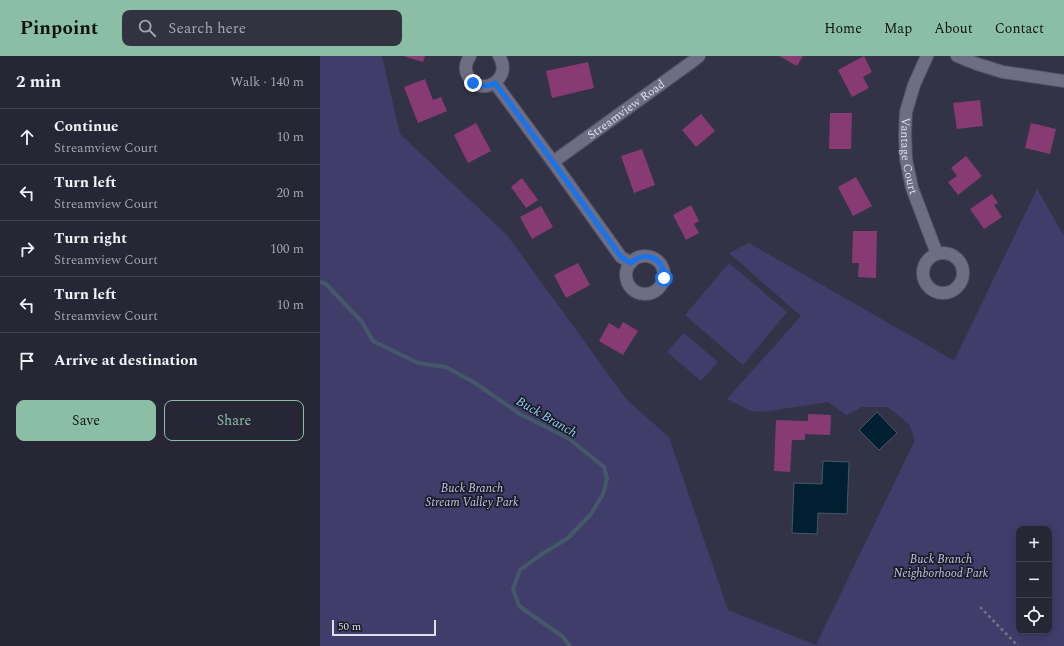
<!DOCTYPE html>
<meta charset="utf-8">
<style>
body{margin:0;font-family:Spectral,serif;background:#323241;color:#f1f3f6}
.controls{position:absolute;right:12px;bottom:12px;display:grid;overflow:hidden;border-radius:8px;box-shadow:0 2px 10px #0003}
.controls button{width:36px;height:36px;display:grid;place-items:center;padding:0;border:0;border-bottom:1px solid #424350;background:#262635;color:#f1f3f6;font:20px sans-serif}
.scale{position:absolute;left:12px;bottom:10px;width:104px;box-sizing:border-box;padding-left:4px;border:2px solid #dfdfec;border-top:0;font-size:11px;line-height:14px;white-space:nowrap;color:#dfdfec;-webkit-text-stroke:3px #1c1c25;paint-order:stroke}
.stop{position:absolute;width:12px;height:12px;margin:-9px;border:3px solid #1a73e8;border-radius:50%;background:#fff}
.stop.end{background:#1a73e8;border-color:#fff;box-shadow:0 1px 4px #0008}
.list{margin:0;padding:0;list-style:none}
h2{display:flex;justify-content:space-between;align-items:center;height:52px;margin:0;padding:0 16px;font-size:17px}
h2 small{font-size:13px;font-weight:400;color:#a4a5ad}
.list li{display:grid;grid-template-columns:26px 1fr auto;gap:12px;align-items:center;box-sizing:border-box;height:56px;padding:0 16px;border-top:1px solid #424350}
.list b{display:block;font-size:15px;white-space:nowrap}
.list p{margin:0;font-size:13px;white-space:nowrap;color:#a4a5ad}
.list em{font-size:13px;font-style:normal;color:#a4a5ad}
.actions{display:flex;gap:8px;padding:12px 16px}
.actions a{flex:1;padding:9px 0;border:1px solid #8abfa5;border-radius:8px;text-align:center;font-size:14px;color:#8abfa5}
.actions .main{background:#8abfa5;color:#111}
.icon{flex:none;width:22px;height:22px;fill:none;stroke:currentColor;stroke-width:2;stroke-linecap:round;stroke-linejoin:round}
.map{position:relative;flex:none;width:744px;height:590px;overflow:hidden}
header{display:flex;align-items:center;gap:24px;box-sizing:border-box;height:56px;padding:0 20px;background:#8abfa5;color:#111}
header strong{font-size:19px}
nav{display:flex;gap:22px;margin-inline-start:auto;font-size:14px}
.search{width:280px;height:36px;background:#323241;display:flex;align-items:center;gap:10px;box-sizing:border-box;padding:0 14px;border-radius:8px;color:#a4a5ad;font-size:15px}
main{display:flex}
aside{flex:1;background:#262635}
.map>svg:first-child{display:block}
</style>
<header>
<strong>Pinpoint</strong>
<div class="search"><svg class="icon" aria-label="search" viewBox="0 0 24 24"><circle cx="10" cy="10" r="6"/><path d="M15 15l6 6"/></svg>Search here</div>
<nav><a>Home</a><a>Map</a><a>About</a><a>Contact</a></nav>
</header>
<main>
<aside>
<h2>2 min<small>Walk · 140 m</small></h2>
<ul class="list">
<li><svg class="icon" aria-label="ahead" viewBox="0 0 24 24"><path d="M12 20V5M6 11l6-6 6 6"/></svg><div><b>Continue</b><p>Streamview Court</p></div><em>10 m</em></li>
<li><svg class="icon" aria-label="left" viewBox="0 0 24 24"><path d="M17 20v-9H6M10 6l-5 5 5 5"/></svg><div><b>Turn left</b><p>Streamview Court</p></div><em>20 m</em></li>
<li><svg class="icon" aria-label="right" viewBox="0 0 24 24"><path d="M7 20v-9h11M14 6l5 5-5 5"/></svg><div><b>Turn right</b><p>Streamview Court</p></div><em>100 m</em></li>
<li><svg class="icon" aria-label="left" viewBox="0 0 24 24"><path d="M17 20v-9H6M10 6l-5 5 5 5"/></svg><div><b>Turn left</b><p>Streamview Court</p></div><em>10 m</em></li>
<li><svg class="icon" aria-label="arrive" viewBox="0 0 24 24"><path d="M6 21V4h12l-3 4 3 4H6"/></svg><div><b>Arrive at destination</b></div></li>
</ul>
<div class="actions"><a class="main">Save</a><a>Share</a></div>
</aside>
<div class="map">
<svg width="744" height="590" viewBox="0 0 744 590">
<rect width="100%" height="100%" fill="#333347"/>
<path fill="#403d6b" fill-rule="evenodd" d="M0,0H62L80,78L187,179L307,344L349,381L408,554L496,589L595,384L589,368L568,351H542L527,359L508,346L442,356L431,355L407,343L481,260L409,197L429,187L633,304L635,303L717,133L744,180V590H0ZM699,473H729V575H699Z
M409,207L467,256L423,309L365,259Z
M364,277L398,306L381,325L347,296Z"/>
<path fill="#001f30" stroke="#435968" d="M557,356L577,377L559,394L539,374Z
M503,405L529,406L527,458L498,457L497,478L472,477L474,427L502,428Z"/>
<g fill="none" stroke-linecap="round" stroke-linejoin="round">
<path stroke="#435968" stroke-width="4" d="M0,226L6,228L42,266L53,285L98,307L126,311L155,327L200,358L248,382L284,411L287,423L283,438L271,458L248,482L219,500L200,514L193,533L199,550L242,580L250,590"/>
</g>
<path fill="#873b72" d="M83,0H105L103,6Z
M459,0H483L477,10Z
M544,0L552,16L543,21L549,32L532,41L518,14Z
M268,6L274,32L232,42L226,15Z
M105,23L113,44L121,41L127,55L98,67L84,31Z
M660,44L663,70L637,73L633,47Z
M510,57H532L531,93H509Z
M381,58L395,75L376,91L362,74Z
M156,67L171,95L148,107L134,79Z
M711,67L736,73L730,98L705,92Z
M322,93L335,129L314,137L301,100Z
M646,100L662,120L638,139L628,126L637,120L631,112Z
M536,121L552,150L533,160L518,131Z
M202,122L218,144L206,152L191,131Z
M672,138L678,147L674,149L682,161L664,173L650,153Z
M371,149L379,165L374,168L379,177L366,184L353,159Z
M221,150L233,171L212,183L200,161Z
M533,175H557L556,222L538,221L539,207H532Z
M258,207L270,229L246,242L234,219Z
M303,266L318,275L303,299L279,285L289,267L299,273Z
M488,358L511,359L510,379L485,378V384H472L470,416L454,415L456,364L488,365Z"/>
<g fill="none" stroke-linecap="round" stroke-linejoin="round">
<g stroke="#525162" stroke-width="14">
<g id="minor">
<path d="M150,0C146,6 144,13 148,20C160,43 194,23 179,0"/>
<path id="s1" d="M607,0L594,29L586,56L585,79L586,103L592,132L617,198"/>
<path d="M637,0L657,8L683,16L744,25"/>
<path d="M175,27L233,106L301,201L311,207"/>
<path id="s2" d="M233,106L373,5L379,0"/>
<circle cx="623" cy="217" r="20"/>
<circle cx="325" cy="219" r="19"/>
</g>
</g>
<path stroke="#737385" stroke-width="2.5" stroke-dasharray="3 3" stroke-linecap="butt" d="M660,551L698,590"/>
<use href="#minor" stroke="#6d6d84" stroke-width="12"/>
</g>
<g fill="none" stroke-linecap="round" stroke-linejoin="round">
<path stroke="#1a73e8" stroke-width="5" d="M153,27C161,31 167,31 175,27L233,106L301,201L311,207C326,194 344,202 344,222"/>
</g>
<g text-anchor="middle" stroke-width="3.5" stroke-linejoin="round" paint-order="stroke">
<g font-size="12" fill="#dfdfec" stroke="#1c1c25">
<text dy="4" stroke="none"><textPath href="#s2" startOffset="90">Streamview Road</textPath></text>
<text dy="4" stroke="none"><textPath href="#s1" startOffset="104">Vantage Court</textPath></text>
</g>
<g font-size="12" font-style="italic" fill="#c2c2ee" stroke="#1c1c25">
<text x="152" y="436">Buck Branch<tspan x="152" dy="14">Stream Valley Park</tspan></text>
<text x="621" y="507">Buck Branch<tspan x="621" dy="14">Neighborhood Park</tspan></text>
</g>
<g font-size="13" font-style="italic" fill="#8ad2fd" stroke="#1c1c25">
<text transform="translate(227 360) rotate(30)" y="5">Buck Branch</text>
</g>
</g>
</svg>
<div class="controls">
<button>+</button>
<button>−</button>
<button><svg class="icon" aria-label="locate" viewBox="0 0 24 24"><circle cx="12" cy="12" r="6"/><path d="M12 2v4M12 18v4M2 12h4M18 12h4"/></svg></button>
</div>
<div class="scale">50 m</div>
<div class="stop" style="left:344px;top:222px"></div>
<div class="stop end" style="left:153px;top:27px"></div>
</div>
</main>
